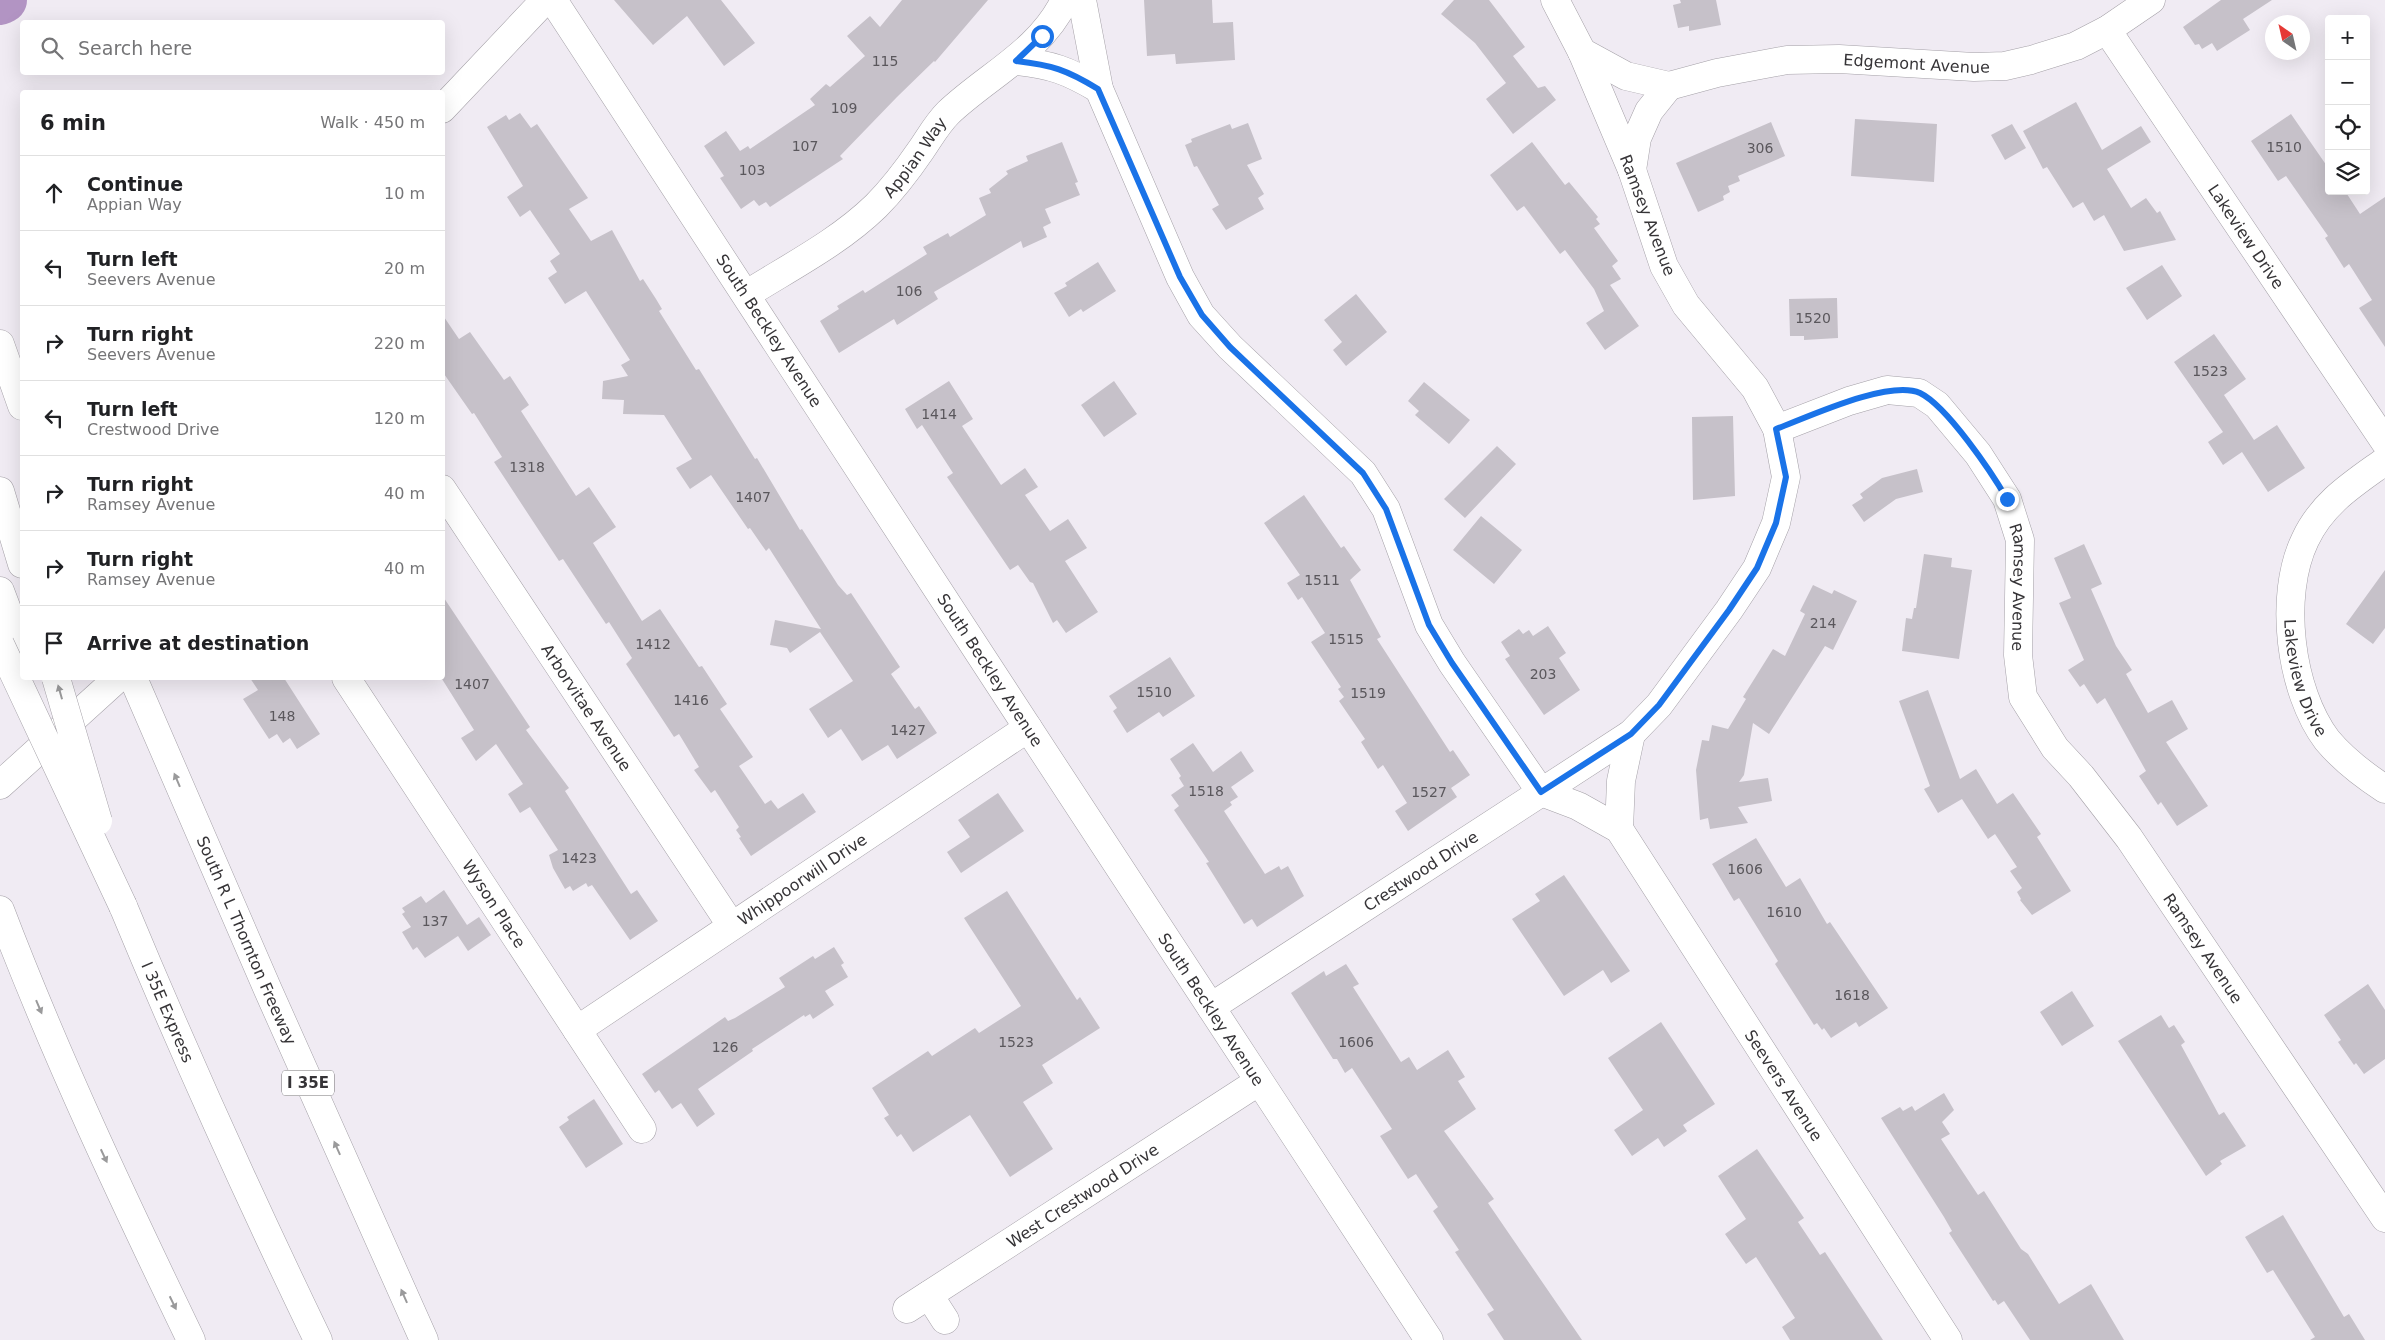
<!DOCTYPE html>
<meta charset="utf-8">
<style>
body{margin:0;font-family:"DejaVu Sans",sans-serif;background:#f6f6f6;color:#202124}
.controls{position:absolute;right:15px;top:15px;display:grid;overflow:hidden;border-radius:5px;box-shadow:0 5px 20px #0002}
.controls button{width:45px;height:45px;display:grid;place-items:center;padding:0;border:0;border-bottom:1px solid #e0e0e0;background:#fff;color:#202124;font:25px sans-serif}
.compass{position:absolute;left:2265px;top:15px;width:45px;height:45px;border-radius:50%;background:#fff;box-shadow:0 5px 20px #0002;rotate:326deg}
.stop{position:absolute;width:15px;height:15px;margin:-11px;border:4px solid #1a73e8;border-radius:50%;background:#fff}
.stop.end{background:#1a73e8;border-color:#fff;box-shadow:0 1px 5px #0008}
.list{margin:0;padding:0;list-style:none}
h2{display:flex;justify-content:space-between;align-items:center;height:65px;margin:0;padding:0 20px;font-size:21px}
h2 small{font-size:16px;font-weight:400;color:#757577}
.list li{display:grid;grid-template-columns:32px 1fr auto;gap:15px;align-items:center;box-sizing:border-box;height:75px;padding:0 20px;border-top:1px solid #e0e0e0}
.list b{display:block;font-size:19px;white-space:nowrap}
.list p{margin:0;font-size:16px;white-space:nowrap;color:#757577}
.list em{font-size:16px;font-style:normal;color:#757577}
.icon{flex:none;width:28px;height:28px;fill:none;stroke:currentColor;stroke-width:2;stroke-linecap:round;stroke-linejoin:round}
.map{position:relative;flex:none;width:2385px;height:1340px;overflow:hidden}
.search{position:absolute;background:#fff;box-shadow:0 5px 20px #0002;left:20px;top:20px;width:425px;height:55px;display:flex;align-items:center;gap:12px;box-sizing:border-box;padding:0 18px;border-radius:5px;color:#757577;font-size:19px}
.panel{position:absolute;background:#fff;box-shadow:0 5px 20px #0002;left:20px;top:90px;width:425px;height:590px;border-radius:5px}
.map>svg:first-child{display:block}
</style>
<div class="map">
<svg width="2385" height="1340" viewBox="0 0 2385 1340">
<rect width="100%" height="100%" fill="#f0ebf3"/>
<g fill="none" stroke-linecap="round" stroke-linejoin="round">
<path stroke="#b294c3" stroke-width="46" d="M0,2L4,0"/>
</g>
<path fill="#c6c1c9" d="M614,0H721L755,43L724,66L687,16L653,45Z
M902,0H988L935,62L934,61L897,97L840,156L843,159L770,207L766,202L759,206L754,200L741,209L720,178L724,176L704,146L726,131L740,151L748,146L750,149L815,105L810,99L826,84L830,87L865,56L847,36L870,16L880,27Z
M1144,0H1212L1213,23L1233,22L1235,60L1176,64L1175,54L1147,56Z
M1454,0H1489L1525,47L1513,56L1538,88L1545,86L1556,100L1513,134L1486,99L1506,83L1475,43L1441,14Z
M1680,0H1716L1721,25L1689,31V26L1678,28L1673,5L1681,3Z
M2221,0H2272L2243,19L2250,30L2217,51L2212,43L2202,49L2199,44L2195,45L2183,27Z
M2076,102L2102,150L2141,126L2151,142L2107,169L2131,208L2146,198L2157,213L2160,211L2176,240L2124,251L2104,215L2094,221L2083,202L2073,208L2047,167L2043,169L2023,131Z
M520,113L531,128L537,124L588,198L569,209L591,241L612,230L640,281L643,279L656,299L662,309L659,311L696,370L699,369L755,459L757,458L800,530L802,529L838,585L847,595L851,593L900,667L891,674L915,709L919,706L937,733L897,759L888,745L862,761L841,729L828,738L809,709L853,681L820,632L790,653L787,648L770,645L775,620L821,629L769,548L766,551L750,528L748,529L711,475L690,489L676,468L692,459L664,415L623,414L624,400L602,399L603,381L628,376L621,365L630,360L586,291L565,304L548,278L557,272L550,261L560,254L530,210L520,217L507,197L523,186L487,127L506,115L509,120Z
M2291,114L2329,169V191H2345L2360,214L2385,197V347L2359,308L2372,300L2349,264L2344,268L2325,238L2328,236L2286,176L2278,181L2251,141Z
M1855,119L1937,124L1934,182L1851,176Z
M1771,122L1785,156L1738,176L1740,181L1728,186L1730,192L1723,196L1724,200L1698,212L1676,163Z
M1248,123L1262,159L1247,165L1264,194L1258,198L1264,209L1226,230L1212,209L1219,205L1197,166L1194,167L1185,145L1192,142L1191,139L1230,124L1232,129Z
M2012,124L2026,148L2005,160L1991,135Z
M1062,142L1078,182L1075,183L1080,195L1045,209L1051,223L1043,227L1047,237L1023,248L1021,241L934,292L938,299L897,325L894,319L839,353L820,321L839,309L837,306L863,290L865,293L927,254L923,247L948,233L950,237L986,215L979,198L991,193L989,189L1008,174L1006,171L1028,161L1026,156Z
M1532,142L1565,185L1569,182L1598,217L1596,219L1600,224L1594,228L1618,261L1612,266L1621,279L1610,285L1639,326L1605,350L1586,323L1604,311L1594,289L1565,250L1560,254L1524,206L1517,211L1490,175Z
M1098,262L1116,291L1083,312L1081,309L1069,317L1054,293L1067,286L1065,283Z
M2162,265L2182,296L2147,320L2126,288Z
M1356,294L1387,332L1346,366L1333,350L1342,342L1324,320Z
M1837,298L1838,338L1804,340V336H1790L1789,299Z
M442,314L459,339L470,332L504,380L510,376L529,405L521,411L576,496L589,487L616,527L593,543L642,621L660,609L699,667L702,666L727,704L720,709L753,757L739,766L765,804L771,800L778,809L803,793L816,812L751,856L739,838L741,837L736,830L739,827L715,790L711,793L694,770L699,767L679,734L674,737L626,664L632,658L609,622L606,624L563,559L559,561L494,462L502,457L474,413L472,414L442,371Z
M2214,334L2246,379L2224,395L2254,440L2277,425L2305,468L2268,492L2242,452L2223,465L2208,442L2223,432L2174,362Z
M949,381L973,419L962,426L1001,485L1025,468L1038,487L1025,495L1050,531L1068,519L1087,548L1065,561L1098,612L1066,633L1057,620L1053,623L1033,583L1030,582L1018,565L1010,570L947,477L953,473L922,425L917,429L905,409Z
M1114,381L1137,414L1104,437L1081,405Z
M1424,382L1470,420L1449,444L1415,415L1419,411L1408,401Z
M1733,416L1735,496L1693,500L1692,417Z
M1497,446L1516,464L1465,518L1444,499Z
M1917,469L1923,492L1896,499L1864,522L1852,505L1863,498L1860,494L1882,478Z
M1304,495L1341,548L1344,546L1361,570L1350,580L1381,637L1377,639L1450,752L1453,750L1470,775L1451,788L1457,797L1408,831L1395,811L1407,803L1383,765L1378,769L1361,742L1365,739L1339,701L1344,697L1338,689L1341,687L1311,642L1325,633L1302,597L1298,600L1287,583L1300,575L1264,523Z
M1481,516L1522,550L1494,584L1453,550Z
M2084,544L2102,584L2091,589L2116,646L2132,670L2126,674L2148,713L2172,700L2188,729L2166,742L2208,806L2177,826L2161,802L2158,805L2139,776L2146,771L2105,698L2097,704L2084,684L2080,687L2068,670L2084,660L2059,603L2071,598L2054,558Z
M1924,554L1952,558L1951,567L1972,570L1959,659L1902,651L1906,618L1912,619L1914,608H1916Z
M2385,570V628L2373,644L2346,624Z
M1813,585L1832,594L1834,590L1857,601L1833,650L1825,646L1769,734L1753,723L1744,775L1739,782L1768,778L1772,801L1738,807L1748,823L1710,829L1708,818L1700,820L1696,770L1702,740L1709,741L1712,725L1728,729L1746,699L1743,697L1773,649L1785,656L1805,614L1800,611Z
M442,595L530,727L526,730L569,788L565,791L631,894L637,890L658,921L630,940L592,885L588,887L586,883L573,891L570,886L565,889L553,868L549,855L558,850L530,807L520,813L508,794L523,784L496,744L476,761L461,738L474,730L442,679Z
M1548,626L1566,653L1559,658L1580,690L1544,715L1505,659L1510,656L1501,642L1519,629L1523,634L1529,630L1533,636Z
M1170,657L1195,696L1163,717L1159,712L1127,733L1113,711L1117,708L1109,696Z
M250,678H284L320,734L297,749L290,738L283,743L277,734L269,739L243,699L258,690Z
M1928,690L1960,779L1976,769L1997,804L2013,793L2041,834L2037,837L2071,891L2032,915L2020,900L2021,899L2017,892L2022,888L2010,871L2017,867L1995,834L1988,839L1962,799L1938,813L1924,789L1930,786L1899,701Z
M1193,743L1213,772L1241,751L1254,771L1231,787L1238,797L1230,802L1232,805L1224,811L1265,874L1279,866L1281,870L1288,866L1304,896L1257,927L1252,919L1244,924L1206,863L1209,862L1174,810L1179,806L1171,795L1184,786L1179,778L1181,776L1170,759Z
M998,793L1024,831L961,873L947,852L970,837L958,820Z
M1756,838L1786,887L1800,878L1827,924L1830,922L1888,1008L1859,1027L1856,1022L1831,1038L1824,1028L1822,1030L1817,1023L1814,1025L1775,964L1778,961L1739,898L1734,901L1712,864Z
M1564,875L1630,971L1611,983L1603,970L1564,996L1512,919L1540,901L1535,894Z
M444,890L467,925L479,917L491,935L468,951L458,936L425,958L417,947L413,950L402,932L411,927L402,914L405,912L402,908L421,896L426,903Z
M1007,891L1077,1000L1080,997L1100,1028L1042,1065L1053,1083L1023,1102L1053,1149L1010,1177L970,1115L913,1152L901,1134L897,1137L884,1118L889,1115L872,1088L928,1051L932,1056L975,1028L979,1033L1021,1006L964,918Z
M834,947L844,963L841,965L848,977L825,991L834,1005L813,1019L810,1014L805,1017L804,1015L752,1049L753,1051L698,1089L715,1114L697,1127L681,1103L672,1109L659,1090L655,1093L642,1074L725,1017L728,1021L735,1018L785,987L779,978L813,956L815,959Z
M1346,964L1359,984L1353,987L1401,1062L1409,1057L1417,1070L1448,1050L1465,1077L1458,1081L1476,1109L1444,1131L1494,1199L1488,1203L1582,1340H1504L1487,1314L1494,1310L1455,1252L1459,1250L1433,1211L1438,1207L1416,1174L1408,1179L1380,1136L1392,1129L1352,1068L1345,1073L1337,1059H1333L1291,993L1324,971L1326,976Z
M2368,984L2385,1010V1059L2364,1074L2356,1063L2354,1065L2338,1042L2341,1040L2324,1015Z
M2072,991L2094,1026L2062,1046L2040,1012Z
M2161,1015L2169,1028L2174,1025L2185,1042L2181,1045L2219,1115L2224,1112L2246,1146L2220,1161L2222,1164L2206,1176L2118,1041Z
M1661,1022L1715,1104L1683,1125L1687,1131L1664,1147L1658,1138L1632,1156L1614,1130L1643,1110L1608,1058Z
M1944,1093L1954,1110L1942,1122L1950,1134L1941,1139L1978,1195L1984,1191L2021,1249L2028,1254L2059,1304L2091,1284L2124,1340H2030L2004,1301L1998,1305L1995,1300L1993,1301L1949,1233L1952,1231L1944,1217L1881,1118L1900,1107L1903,1111L1912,1106L1915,1111Z
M594,1099L623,1144L586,1168L559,1127L569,1120L567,1117Z
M1757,1149L1804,1218L1798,1222L1820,1255L1825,1252L1883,1340H1790L1782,1327L1795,1318L1756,1257L1746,1264L1725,1234L1746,1219L1718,1176Z
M2283,1215L2344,1317L2349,1314L2365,1340H2310L2315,1337L2273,1270L2267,1273L2245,1237Z"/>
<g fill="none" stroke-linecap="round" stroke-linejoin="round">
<g stroke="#a4a0a7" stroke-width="29">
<g id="minor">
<path id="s1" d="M553,0C847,446 1134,895 1429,1340"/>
<path id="s2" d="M1082,0L1099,89L1180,277L1201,315L1230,347L1363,473L1386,509L1429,625L1452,663L1541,792L1578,806L1619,829L1948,1340"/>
<path id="s3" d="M2107,30L2385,442"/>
<path id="s4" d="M1582,52L1626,76L1669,86L1717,73L1787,60L1839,59L1974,67L2005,66L2031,60L2076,46L2107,30L2151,0"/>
<path d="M1016,61C1052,65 1067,70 1099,89"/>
<path d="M442,109L545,0"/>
<path d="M1632,170L1637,138L1649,111L1669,86"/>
<path id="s5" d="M747,294C790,267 839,242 876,206C893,189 908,169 921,150C930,137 937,124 948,113C988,75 1040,52 1065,0"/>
<path id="s6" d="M1777,429L1849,401L1887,390L1919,393L1937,405L1978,454L2007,499L2020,540L2018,655L2023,697L2055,748L2081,776L2129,838L2385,1218"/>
<path id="s7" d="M2385,461C2353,484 2322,503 2305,540C2278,596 2290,691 2327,740C2342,758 2365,776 2385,789"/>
<path id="s8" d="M442,489L731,925"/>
<path id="s9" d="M346,678L642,1129"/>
<path d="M0,785L118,678"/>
<path d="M1619,829L1621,781L1631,734"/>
<path id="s10" d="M1211,1007L1631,734L1659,705L1729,610L1757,568L1776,523L1786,477L1777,429L1755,388L1686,305L1664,266L1632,170L1582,52L1555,0"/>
<path id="s11" d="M577,1030L1028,728"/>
<path d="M929,1295L945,1320"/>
<path id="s12" d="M907,1309L1258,1082"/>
</g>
</g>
<g stroke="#a4a0a7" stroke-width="29">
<g id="highway">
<path d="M0,344L22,406"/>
<path d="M0,491L22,564"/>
<path d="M0,591L22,649"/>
<path id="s13" d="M133,678L268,990L424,1340"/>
<path id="s14" d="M123,906C184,1053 249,1197 318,1340"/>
<path d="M0,910C56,1057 123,1199 191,1340"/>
</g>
</g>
<use href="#minor" stroke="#fff" stroke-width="28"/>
<use href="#highway" stroke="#fff" stroke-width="28"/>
<g stroke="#a4a0a7" stroke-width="29" stroke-linecap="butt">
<path id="highway-bridge" d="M0,644L123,906
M56,678L98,821"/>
</g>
<use href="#highway-bridge" stroke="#fff" stroke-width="28"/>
</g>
<defs><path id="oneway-solid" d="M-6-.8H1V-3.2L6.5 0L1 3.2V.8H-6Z" transform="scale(1.25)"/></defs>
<g fill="#9a9a9b">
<use href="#oneway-solid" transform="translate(60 692) rotate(-106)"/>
<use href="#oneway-solid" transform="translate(177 780) rotate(-113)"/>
<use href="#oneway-solid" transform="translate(39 1007) rotate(67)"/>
<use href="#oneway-solid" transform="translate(337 1148) rotate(-114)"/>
<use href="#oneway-solid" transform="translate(104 1156) rotate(65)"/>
<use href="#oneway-solid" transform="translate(404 1296) rotate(-114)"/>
<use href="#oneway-solid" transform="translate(173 1303) rotate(64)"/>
</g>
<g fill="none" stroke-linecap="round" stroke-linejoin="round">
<path stroke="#1a73e8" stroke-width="6" d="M1042,36L1016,61C1052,65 1067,70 1098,89L1180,277L1202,315L1230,347L1363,473L1386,509L1429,625L1452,663L1541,792L1631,734L1659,705L1729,610L1757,568L1776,523L1786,477L1776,429C1808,417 1889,379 1920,393C1947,406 1992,473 2007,499"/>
</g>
<g text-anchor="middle" stroke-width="4" stroke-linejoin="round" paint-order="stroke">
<g font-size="14" fill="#5a575c">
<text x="885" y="66">115</text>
<text x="844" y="113">109</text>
<text x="805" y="151">107</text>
<text x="2284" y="152">1510</text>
<text x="1760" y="153">306</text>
<text x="752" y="175">103</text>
<text x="909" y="296">106</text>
<text x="1813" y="323">1520</text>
<text x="2210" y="376">1523</text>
<text x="939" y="419">1414</text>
<text x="527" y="472">1318</text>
<text x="753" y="502">1407</text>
<text x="1322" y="585">1511</text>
<text x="1823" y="628">214</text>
<text x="1346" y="644">1515</text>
<text x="653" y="649">1412</text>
<text x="1543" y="679">203</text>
<text x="472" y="689">1407</text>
<text x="1154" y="697">1510</text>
<text x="1368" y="698">1519</text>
<text x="691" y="705">1416</text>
<text x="282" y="721">148</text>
<text x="908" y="735">1427</text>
<text x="1206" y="796">1518</text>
<text x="1429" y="797">1527</text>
<text x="579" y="863">1423</text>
<text x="1745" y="874">1606</text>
<text x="1784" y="917">1610</text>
<text x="435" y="926">137</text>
<text x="1852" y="1000">1618</text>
<text x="1016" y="1047">1523</text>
<text x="1356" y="1047">1606</text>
<text x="725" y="1052">126</text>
</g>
<rect fill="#fff" stroke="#727173" stroke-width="1" x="282" y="1070.5" width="52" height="25" rx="4"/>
<g font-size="15" font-weight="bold" fill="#363437">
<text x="308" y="1088">I 35E</text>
</g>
<g font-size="16" fill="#363437" stroke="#fff">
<text dy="6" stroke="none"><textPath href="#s4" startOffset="345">Edgemont Avenue</textPath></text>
<text dy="6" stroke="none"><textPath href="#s5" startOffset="219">Appian Way</textPath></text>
<text transform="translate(1648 215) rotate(69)" y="6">Ramsey Avenue</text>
<text dy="6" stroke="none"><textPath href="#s3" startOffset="249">Lakeview Drive</textPath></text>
<text dy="6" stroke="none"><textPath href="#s1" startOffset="395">South Beckley Avenue</textPath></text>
<text dy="6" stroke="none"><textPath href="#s6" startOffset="378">Ramsey Avenue</textPath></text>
<text dy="6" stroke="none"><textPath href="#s1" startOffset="800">South Beckley Avenue</textPath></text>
<text dy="6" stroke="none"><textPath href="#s7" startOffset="256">Lakeview Drive</textPath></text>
<text dy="6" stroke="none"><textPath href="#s8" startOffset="262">Arborvitae Avenue</textPath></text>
<text dy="6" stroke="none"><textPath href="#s10" startOffset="250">Crestwood Drive</textPath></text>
<text dy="6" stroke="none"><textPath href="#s11" startOffset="271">Whippoorwill Drive</textPath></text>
<text dy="6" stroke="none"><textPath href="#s9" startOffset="270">Wyson Place</textPath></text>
<text dy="6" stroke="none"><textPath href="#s13" startOffset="286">South R L Thornton Freeway</textPath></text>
<text dy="6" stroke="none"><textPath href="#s6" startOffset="798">Ramsey Avenue</textPath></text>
<text dy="6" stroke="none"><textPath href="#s1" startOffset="1205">South Beckley Avenue</textPath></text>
<text dy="6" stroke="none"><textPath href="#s14" startOffset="115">I 35E Express</textPath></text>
<text dy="6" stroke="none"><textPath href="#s2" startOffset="1324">Seevers Avenue</textPath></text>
<text dy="6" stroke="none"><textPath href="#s12" startOffset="209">West Crestwood Drive</textPath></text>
</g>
</g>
</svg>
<div class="controls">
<button>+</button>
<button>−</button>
<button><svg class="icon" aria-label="locate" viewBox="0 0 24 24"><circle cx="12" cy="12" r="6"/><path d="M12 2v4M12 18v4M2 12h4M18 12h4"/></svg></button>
<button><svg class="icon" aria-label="layers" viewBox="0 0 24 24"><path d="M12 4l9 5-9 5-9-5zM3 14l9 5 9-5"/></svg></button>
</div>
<svg class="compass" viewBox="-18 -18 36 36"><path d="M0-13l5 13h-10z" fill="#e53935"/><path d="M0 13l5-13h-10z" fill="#757577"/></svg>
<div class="stop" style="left:1042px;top:36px"></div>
<div class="stop end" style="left:2007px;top:499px"></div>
<div class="search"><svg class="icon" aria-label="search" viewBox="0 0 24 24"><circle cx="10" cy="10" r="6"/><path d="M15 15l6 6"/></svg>Search here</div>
<section class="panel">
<h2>6 min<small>Walk · 450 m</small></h2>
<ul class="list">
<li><svg class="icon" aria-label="ahead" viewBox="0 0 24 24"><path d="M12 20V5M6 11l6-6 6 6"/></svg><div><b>Continue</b><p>Appian Way</p></div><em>10 m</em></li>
<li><svg class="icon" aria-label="left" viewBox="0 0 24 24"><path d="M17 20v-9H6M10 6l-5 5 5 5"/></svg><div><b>Turn left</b><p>Seevers Avenue</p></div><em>20 m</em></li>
<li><svg class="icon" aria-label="right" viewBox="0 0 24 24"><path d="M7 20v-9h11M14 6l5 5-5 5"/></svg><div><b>Turn right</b><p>Seevers Avenue</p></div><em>220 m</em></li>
<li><svg class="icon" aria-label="left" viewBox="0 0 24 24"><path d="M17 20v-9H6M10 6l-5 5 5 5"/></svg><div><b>Turn left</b><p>Crestwood Drive</p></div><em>120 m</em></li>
<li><svg class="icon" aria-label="right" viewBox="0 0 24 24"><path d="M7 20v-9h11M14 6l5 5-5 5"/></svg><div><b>Turn right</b><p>Ramsey Avenue</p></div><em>40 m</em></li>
<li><svg class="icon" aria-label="right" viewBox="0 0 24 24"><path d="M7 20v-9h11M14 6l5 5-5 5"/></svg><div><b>Turn right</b><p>Ramsey Avenue</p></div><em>40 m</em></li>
<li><svg class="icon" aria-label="arrive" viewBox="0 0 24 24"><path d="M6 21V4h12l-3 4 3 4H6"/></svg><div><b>Arrive at destination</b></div></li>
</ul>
</section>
</div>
